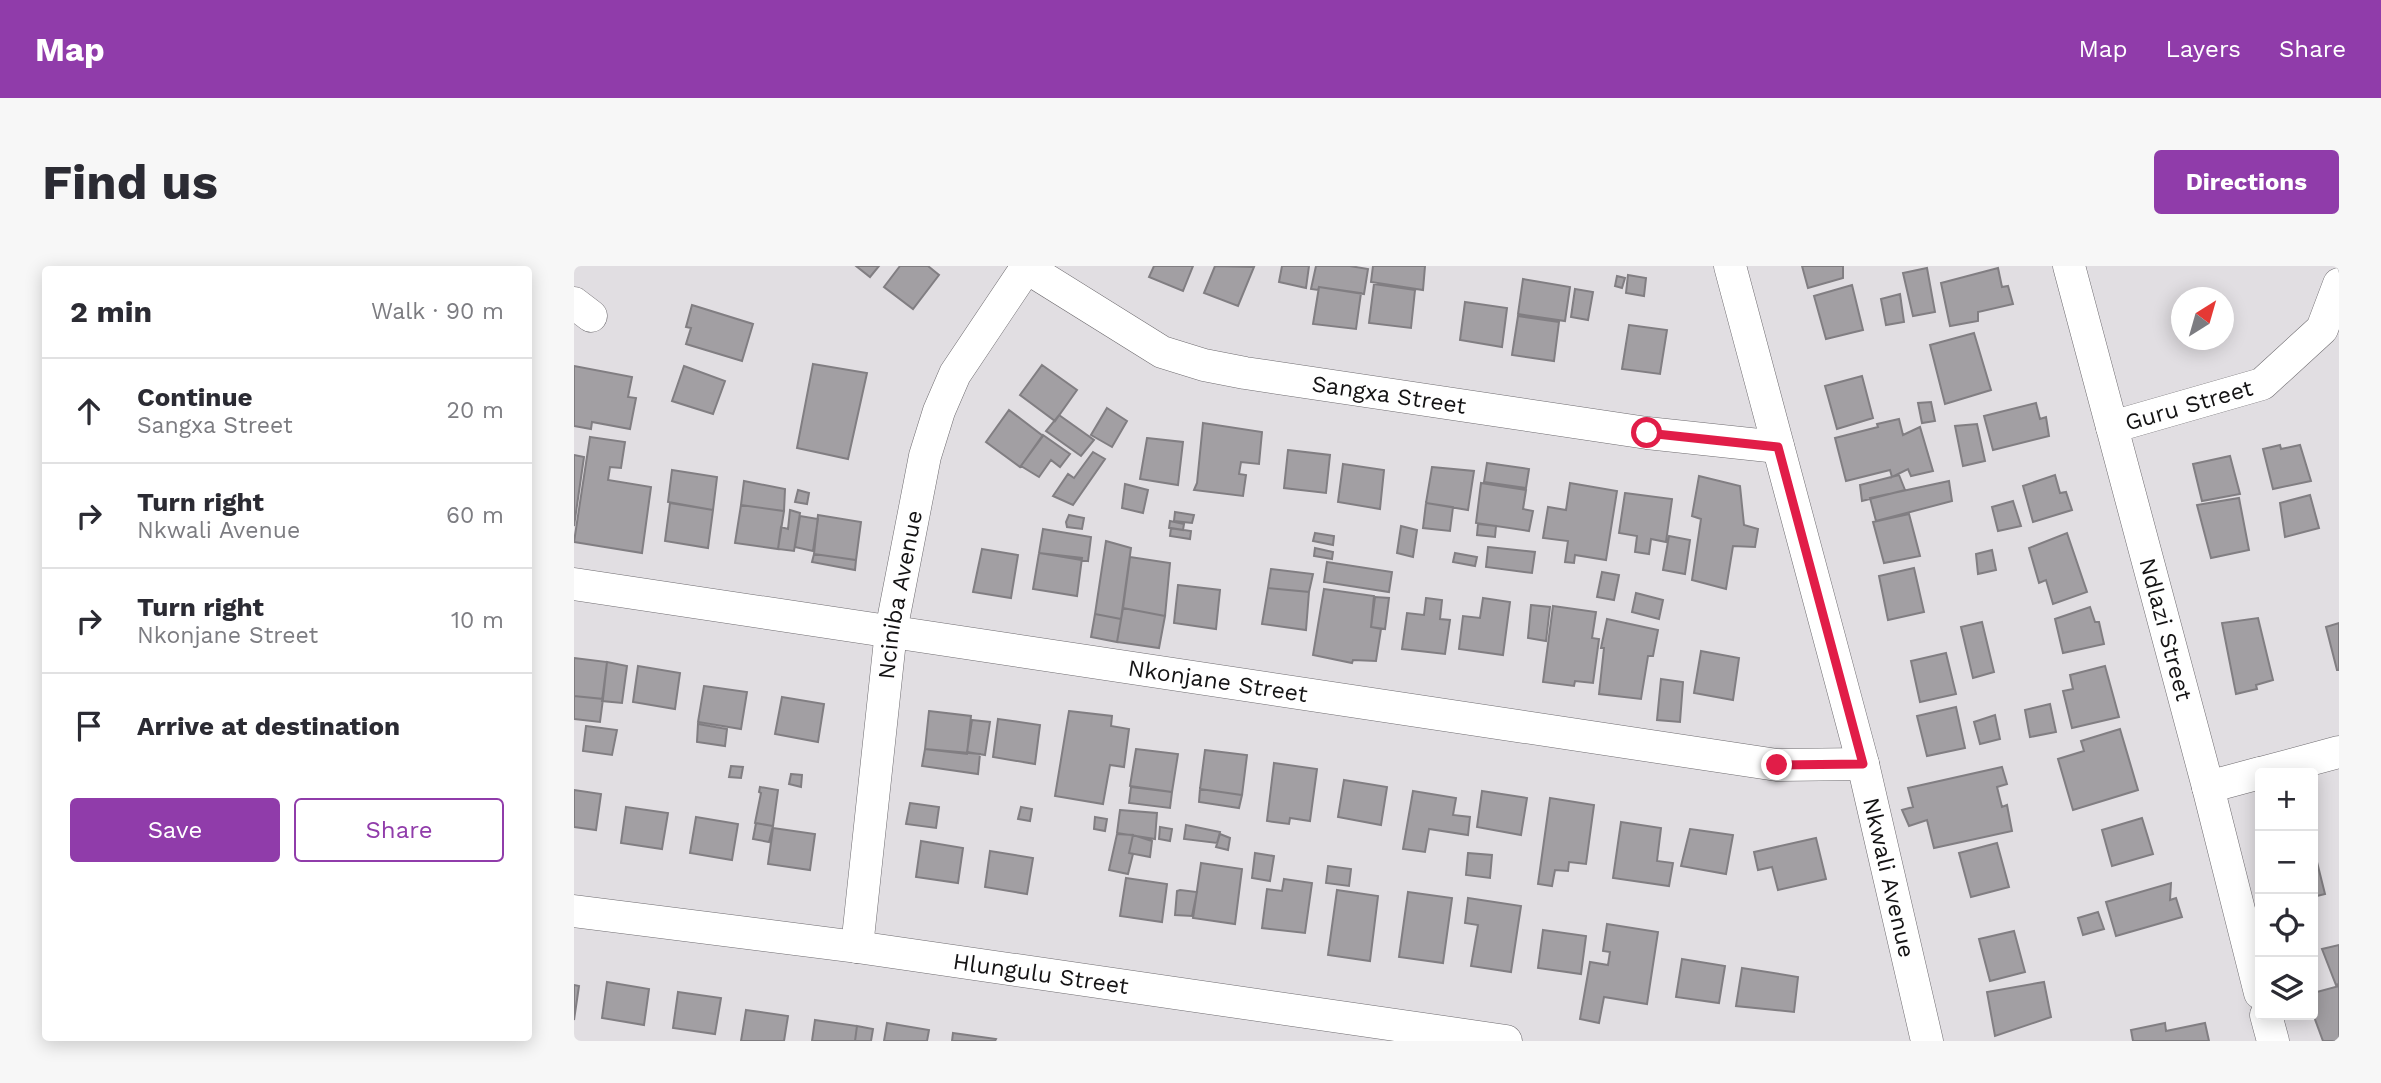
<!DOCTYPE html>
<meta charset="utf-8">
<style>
body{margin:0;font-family:"Work Sans",sans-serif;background:#f7f7f7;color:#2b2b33}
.controls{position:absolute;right:21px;bottom:21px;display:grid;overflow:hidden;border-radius:7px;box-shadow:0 4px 18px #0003}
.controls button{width:63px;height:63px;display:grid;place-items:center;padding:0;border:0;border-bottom:2px solid #e1e1e2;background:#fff;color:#2b2b33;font:35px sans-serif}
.compass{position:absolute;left:1597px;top:21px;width:63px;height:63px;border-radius:50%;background:#fff;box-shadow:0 4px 18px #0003;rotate:37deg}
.stop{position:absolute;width:21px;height:21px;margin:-16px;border:5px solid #e11d48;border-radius:50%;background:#fff}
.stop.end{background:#e11d48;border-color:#fff;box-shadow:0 2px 7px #0008}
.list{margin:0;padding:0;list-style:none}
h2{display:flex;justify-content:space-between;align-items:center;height:91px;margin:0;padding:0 28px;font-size:30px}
h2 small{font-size:23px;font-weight:400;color:#7c7c81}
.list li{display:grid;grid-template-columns:46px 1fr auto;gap:21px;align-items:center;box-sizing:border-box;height:105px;padding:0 28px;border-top:2px solid #e1e1e2}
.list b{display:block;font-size:26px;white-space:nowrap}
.list p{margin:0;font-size:23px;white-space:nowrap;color:#7c7c81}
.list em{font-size:23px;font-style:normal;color:#7c7c81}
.actions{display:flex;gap:14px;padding:21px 28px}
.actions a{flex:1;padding:16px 0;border:2px solid #903caa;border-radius:7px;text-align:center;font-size:24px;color:#903caa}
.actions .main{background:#903caa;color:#fff}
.icon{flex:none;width:38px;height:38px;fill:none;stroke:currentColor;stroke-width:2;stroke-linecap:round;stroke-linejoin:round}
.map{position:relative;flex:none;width:1765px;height:775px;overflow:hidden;border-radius:7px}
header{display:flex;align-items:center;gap:42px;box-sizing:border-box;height:98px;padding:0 35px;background:#903caa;color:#fff}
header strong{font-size:33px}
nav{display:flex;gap:38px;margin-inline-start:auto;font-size:24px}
.intro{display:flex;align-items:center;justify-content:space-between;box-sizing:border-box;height:168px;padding:0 42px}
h1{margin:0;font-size:49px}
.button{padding:18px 32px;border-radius:7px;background:#903caa;color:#fff;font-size:24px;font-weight:700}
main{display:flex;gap:42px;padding:0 42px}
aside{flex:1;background:#fff;border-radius:7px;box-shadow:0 4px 18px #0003}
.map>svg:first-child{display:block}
</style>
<header>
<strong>Map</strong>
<nav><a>Map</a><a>Layers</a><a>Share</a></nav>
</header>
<div class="intro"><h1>Find us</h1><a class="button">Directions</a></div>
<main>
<aside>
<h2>2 min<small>Walk · 90 m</small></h2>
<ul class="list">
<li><svg class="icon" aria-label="ahead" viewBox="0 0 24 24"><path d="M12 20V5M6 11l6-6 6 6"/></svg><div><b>Continue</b><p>Sangxa Street</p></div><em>20 m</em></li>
<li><svg class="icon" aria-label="right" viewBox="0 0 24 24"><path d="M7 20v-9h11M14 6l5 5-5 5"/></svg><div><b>Turn right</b><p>Nkwali Avenue</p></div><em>60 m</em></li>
<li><svg class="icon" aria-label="right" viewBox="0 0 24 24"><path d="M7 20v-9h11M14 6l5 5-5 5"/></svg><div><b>Turn right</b><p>Nkonjane Street</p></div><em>10 m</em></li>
<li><svg class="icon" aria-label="arrive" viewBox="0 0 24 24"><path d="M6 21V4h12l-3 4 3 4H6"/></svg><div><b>Arrive at destination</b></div></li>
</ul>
<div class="actions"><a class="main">Save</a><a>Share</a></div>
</aside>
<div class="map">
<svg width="1765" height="775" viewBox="0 0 1765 775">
<rect width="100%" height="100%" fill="#e1dee2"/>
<path fill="#a29fa3" stroke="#817e82" stroke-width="2" d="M282,0H305L296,11Z
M326,0H354L365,9L339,43L310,21Z
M580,0H619L609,25L575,11Z
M641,0L680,1L664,40L630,27Z
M708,0H735L732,22L705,16Z
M742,0H776L794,3L790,28L745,21L744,24L737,23Z
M799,0H851L849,24L797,16Z
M1228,0H1269V12L1234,22Z
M1353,2L1361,46L1339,50L1329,7Z
M1424,2L1428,21L1434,20L1439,38L1404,46V55L1376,60L1367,17Z
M1054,9L1072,12L1070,30L1052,27Z
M1043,10L1051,12L1048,22L1041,20Z
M949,13L996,21L991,55L944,48Z
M800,18L841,24L837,62L795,57Z
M1278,19L1289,64L1252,73L1240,30Z
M745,21L787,27L782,63L739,58Z
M1001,23L1019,26L1014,54L997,51Z
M1326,28L1330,56L1312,59L1307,33Z
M891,36L933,42L928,81L886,74Z
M118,39L179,58L168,95L112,78L117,62L112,61Z
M944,50L985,56L980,95L938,89Z
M1055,59L1093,64L1086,108L1048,103Z
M1400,67L1417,124L1371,138L1356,79Z
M239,98L293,107L274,193L223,182Z
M468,99L503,124L481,155L446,129Z
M0,100L58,111L54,131L62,132L56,163L18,156L17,163L0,160Z
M110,100L151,115L139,148L98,135Z
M1288,110L1299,152L1263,163L1251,120Z
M1357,136L1361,155L1348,157L1344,137Z
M1462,137L1466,153L1472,151L1475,170L1419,184L1410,150Z
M533,142L553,155L538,181L517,169Z
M435,144L469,170L446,201L412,176Z
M485,149L520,174L507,190L472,165Z
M1325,153L1329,169L1346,161L1359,205L1337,210L1334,203L1318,211L1316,204L1272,215L1261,172L1304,161L1303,158Z
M629,157L688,166L685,198L667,196L665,208L672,209L669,230L620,224L623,217Z
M1403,158L1411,195L1389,200L1381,160Z
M469,169L496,188L486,201L477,194L465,211L447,200Z
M16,171L51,176L47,202L36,201L34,214L77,221L68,287L0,276Z
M573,172L609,176L604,219L566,213Z
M1706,179L1707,183L1726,179L1737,215L1699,223L1689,183Z
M714,184L756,189L752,227L710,222Z
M519,186L531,193L499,239L479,230L494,208L500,212Z
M0,189L10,191L0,260Z
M1656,190L1666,228L1628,235L1619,198Z
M913,197L955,203L952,222L910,216Z
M769,198L810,204L806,243L764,236Z
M858,201L900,205L894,244L852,237Z
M98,204L143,211L139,244L94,236Z
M1325,209L1331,224L1288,235L1286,219Z
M1481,209L1486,227L1492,226L1498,244L1459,256L1449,220Z
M1125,210L1166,220L1170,259L1184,263L1181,281L1159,280L1152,323L1118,314L1127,253L1118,250Z
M170,215L211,223L210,245L167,239Z
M1375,215L1378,235L1302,255L1296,232Z
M907,217L952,224L949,243L959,245L955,265L902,257Z
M996,217L1043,225L1032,294L1001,289L1000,297L991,296L994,275L969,272L974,241L992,244Z
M551,218L574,224L569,247L548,242Z
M224,224L235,227L233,238L221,236Z
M1051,227L1098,233L1092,276L1077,273L1075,288L1061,286L1063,270L1045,267Z
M1736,229L1745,262L1711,271L1706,237Z
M1665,232L1675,284L1637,292L1623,239Z
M1439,235L1447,260L1424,265L1418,241Z
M96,237L139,244L134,282L91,275Z
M852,237L879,241L876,265L849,262Z
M167,239L210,245L204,283L161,277Z
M216,244L226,247L220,285L204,283L207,261L214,263Z
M601,246L620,249L618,257L600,255Z
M1335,248L1346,290L1310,297L1299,256Z
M244,249L287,256L282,294L240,288Z
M495,249L510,252L508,263L493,261L492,256Z
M226,250L244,253L239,285L221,281Z
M596,255L610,258L609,264L595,262Z
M904,258L922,260L921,271L903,269Z
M827,260L843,264L839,291L823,287Z
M597,262L617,265L616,273L596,270Z
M469,263L517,271L514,295L465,287Z
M741,267L760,270L759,279L739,275Z
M1493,267L1513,326L1479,338L1472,314L1465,317L1455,282Z
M1095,270L1116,274L1111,308L1089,304Z
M532,275L557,282L547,353L521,348Z
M914,281L961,286L958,307L912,301Z
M741,282L759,286L758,293L740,290Z
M408,283L444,289L437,332L399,326Z
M1418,284L1422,304L1404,308L1402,288Z
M465,287L508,292L503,330L459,323Z
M881,287L903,291L901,300L879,296Z
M240,288L282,294L281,304L238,296Z
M556,291L596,297L591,350L549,342Z
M753,296L818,306L815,326L750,316Z
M1340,302L1350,346L1314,354L1305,310Z
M697,303L739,308L735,326L694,322Z
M1028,306L1045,309L1040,334L1023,331Z
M604,319L646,324L642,363L600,357Z
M694,322L735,326L732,364L688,358Z
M750,323L800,330L797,361L807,363L802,395L779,394L778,397L739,389Z
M1062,327L1089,334L1085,353L1058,346Z
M801,331L815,332L811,363L797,361Z
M852,332L868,334L866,353L876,354L871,388L828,383L833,347L850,349Z
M909,332L936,336L929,389L885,383L889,350L906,352Z
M957,339L976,341L972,375L954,372Z
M979,340L1022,346L1018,372L1025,373L1019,417L1001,415L1000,420L969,416Z
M1516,341L1521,356H1525L1530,378L1489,387L1481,353Z
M549,342L591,350L585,382L543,376Z
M521,348L547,353L543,376L517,371Z
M1684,352L1699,414L1682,419L1683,423L1662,428L1648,357Z
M1033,353L1084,364L1079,390H1074L1067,433L1025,428L1030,382H1027Z
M1408,356L1420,406L1399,412L1387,361Z
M1765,357V404H1763L1752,361Z
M1127,385L1165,392L1159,434L1120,427Z
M1372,387L1382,428L1346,436L1337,395Z
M0,392L33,396L29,433L0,430Z
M33,396L53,400L48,437L28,435Z
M64,400L106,407L101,443L59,436Z
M1531,400L1545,451L1498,462L1489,425L1499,423L1496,409Z
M1087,413L1109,416L1106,456L1083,454Z
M130,420L173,426L167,463L124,456Z
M0,430L29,433L26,456L0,453Z
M208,431L250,438L244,476L201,468Z
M1476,438L1482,466L1456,471L1451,444Z
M1382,441L1391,482L1353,490L1343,450Z
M355,445L397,450L393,488L351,483Z
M495,445L538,450L537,460L555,463L550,501L536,499L529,538L481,530Z
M1421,449L1426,473L1406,478L1400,456Z
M424,453L466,459L461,498L419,491Z
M398,454L416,456L411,489L393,486Z
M124,458L153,463L151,480L123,476Z
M12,460L43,464L38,489L9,485Z
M1546,463L1564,524L1499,544L1484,493L1510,485L1507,475Z
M351,483L406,488L404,508L348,500Z
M562,483L604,488L598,526L556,520Z
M631,484L673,489L668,529L626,523Z
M700,497L743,503L736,555L716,552L715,558L693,555Z
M157,500L169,501L167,512L155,511Z
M1428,501L1433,518L1423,521L1428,541L1433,539L1438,565L1360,582L1353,554L1335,560L1328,544L1339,541L1334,522Z
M217,508L228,509L227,521L215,518Z
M770,514L813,521L807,559L764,551Z
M186,521L204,524L199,560L181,557L187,527L185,526Z
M557,521L598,526L596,542L555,537Z
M626,523L668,529L665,542L625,536Z
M0,524L27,528L22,564L0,561Z
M839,525L882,532L879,549L896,551L894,569L855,563L851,586L829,583Z
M908,525L953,532L947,569L903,561Z
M976,532L1020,539L1012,598L995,596L994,605L981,604L978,620L964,618Z
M336,537L365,541L362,562L332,558Z
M52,541L94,547L88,583L47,577Z
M447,541L458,543L456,555L444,553Z
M546,544L583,547L581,573L543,567Z
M122,551L164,558L158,594L116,587Z
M521,551L533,553L531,565L520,563Z
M1568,552L1579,588L1538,600L1528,564Z
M1047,556L1087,562L1083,595L1099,597L1095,620L1039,612Z
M182,557L199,560L195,576L179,573Z
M612,559L646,566L643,577L610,573Z
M586,561L598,563L596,575L585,573Z
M199,562L241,568L236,604L194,598Z
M1116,563L1159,569L1152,608L1107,600Z
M543,568L559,569L555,587L559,588L554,608L535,604Z
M646,568L656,572L654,584L642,581Z
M559,569L578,575L576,591L555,587Z
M1242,572L1252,613L1204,624L1198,601L1184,604L1180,586Z
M347,575L389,582L384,617L342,611Z
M1423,577L1435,621L1397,631L1385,587Z
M416,585L459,592L453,628L411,621Z
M681,587L700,590L696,615L678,612Z
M894,587L918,589L916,612L892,609Z
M1742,592L1751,628L1739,631V593Z
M627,597L668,603L661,658L619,652Z
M754,600L777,603L775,620L752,617Z
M552,612L593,618L588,656L546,650Z
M710,613L738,617L731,667L688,662L693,623L708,625Z
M1597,617L1596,634L1602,632L1608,651L1542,670L1532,636Z
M606,624L623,626L618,650L601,649L603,625Z
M763,624L804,630L796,695L754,689Z
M834,626L878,632L869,697L825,691Z
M894,632L947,640L937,706L897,700L904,659L891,657Z
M1524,646L1530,663L1509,669L1504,652Z
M1033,658L1084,666L1073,738L1030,731L1025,757L1006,753L1016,696L1034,699L1036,686L1029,685Z
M969,664L1012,670L1007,708L964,702Z
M1440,665L1451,706L1416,715L1405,673Z
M1765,679V718L1762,719L1748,683Z
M1108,693L1151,700L1145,737L1102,731Z
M1168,702L1224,711L1220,746L1162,740Z
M33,716L75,723L70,759L28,752Z
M1470,716L1477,751L1421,770L1413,726Z
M0,719L5,720L0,754Z
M1765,720V775H1749L1739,748V727Z
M104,726L147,732L141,768L99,762Z
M172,744L214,750L210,775H167Z
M241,754L283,760L281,775H238Z
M313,757L355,764L353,775H310Z
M1591,757L1592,765L1631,757L1635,775H1559L1557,764Z
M283,760L299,763L297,775H281Z
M379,767L422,773L421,775H378Z"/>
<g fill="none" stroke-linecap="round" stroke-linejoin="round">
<g stroke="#6f6c70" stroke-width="33">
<g id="minor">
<path id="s1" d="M450,0L588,86L630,99L671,107L1073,167L1204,181"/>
<path id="s2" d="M1156,0L1289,498L1353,775"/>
<path id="s3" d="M1495,0L1634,521L1686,727"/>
<path d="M0,37L17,50"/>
<path id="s4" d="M1538,161L1688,118L1748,63L1765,18"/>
<path id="s5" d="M0,318L1203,499L1289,498"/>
<path d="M1687,507L1765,486"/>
<path d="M1634,521L1686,507"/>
<path id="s6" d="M0,645L283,681L932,775"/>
<path id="s7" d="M283,681L317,365L351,190L365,145L381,108L452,2"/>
<path d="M1692,749L1699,775"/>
</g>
</g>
<use href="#minor" stroke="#fff" stroke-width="32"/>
</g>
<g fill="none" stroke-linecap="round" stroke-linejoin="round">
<path stroke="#e11d48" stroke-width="9" d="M1073,167L1204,181L1289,498L1203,499"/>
</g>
<g text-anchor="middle" stroke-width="5" stroke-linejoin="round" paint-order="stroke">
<g font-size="23" fill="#141314" stroke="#e1dee2">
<text dy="8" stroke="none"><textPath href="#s1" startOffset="394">Sangxa Street</textPath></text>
<text dy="8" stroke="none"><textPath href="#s4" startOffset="80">Guru Street</textPath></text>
<text dy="8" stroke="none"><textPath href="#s7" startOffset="355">Nciniba Avenue</textPath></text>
<text dy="8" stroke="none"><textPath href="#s3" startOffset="376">Ndlazi Street</textPath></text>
<text dy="8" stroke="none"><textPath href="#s5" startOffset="651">Nkonjane Street</textPath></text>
<text dy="8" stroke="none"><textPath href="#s2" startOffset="632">Nkwali Avenue</textPath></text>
<text dy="8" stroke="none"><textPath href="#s6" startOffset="471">Hlungulu Street</textPath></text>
</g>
</g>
</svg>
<div class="controls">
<button>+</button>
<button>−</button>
<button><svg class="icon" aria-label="locate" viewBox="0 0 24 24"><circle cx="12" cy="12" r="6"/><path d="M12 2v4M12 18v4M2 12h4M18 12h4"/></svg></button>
<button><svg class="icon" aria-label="layers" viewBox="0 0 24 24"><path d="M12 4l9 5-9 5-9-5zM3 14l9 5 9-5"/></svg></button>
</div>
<svg class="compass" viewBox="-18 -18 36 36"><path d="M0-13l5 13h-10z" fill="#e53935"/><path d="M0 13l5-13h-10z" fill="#7c7c81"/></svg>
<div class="stop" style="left:1073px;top:167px"></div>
<div class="stop end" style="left:1203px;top:499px"></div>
</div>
</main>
